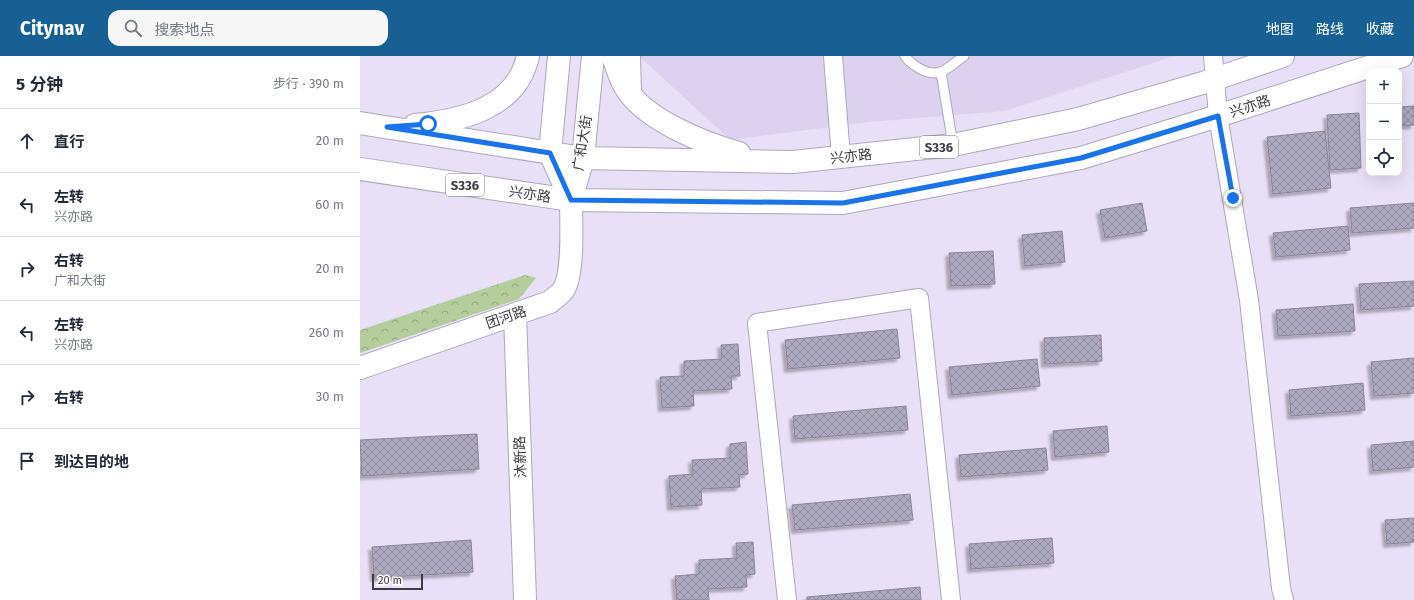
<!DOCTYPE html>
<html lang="zh">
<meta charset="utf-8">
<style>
body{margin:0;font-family:"Fira Sans","Noto Sans SC",sans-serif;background:#f6f6f7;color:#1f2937}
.controls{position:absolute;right:12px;top:12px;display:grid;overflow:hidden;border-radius:8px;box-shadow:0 4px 16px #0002}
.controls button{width:36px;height:36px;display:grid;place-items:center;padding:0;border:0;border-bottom:1px solid #e0e1e3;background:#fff;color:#1f2937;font:20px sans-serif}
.scale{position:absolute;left:12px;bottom:10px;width:51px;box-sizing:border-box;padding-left:4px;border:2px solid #3e3b44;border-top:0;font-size:11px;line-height:14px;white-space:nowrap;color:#3e3b44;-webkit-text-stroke:3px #fff;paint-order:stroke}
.stop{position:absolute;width:12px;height:12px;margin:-9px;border:3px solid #1a73e8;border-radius:50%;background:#fff}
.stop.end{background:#1a73e8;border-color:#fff;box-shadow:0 1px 4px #0008}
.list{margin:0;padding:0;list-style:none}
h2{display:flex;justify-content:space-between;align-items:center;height:52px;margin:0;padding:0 16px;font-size:17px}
h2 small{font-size:13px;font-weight:400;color:#747a83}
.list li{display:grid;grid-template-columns:26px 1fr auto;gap:12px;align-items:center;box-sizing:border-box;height:64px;padding:0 16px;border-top:1px solid #e0e1e3}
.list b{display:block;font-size:15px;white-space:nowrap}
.list p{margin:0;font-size:13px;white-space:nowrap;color:#747a83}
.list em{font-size:13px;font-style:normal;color:#747a83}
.icon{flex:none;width:22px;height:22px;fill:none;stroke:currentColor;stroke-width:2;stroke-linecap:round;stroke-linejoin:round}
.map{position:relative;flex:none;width:1054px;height:544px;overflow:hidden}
header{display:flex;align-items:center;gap:24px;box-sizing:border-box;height:56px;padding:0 20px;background:#186094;color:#fff}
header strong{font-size:19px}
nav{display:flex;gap:22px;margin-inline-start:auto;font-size:14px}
.search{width:280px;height:36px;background:#f6f6f7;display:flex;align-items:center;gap:10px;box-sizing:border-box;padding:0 14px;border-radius:12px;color:#747a83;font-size:15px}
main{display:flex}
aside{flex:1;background:#fff}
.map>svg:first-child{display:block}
</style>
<header>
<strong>Citynav</strong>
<div class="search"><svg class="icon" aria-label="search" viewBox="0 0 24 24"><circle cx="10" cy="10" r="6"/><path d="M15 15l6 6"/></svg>搜索地点</div>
<nav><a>地图</a><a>路线</a><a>收藏</a></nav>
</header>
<main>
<aside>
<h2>5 分钟<small>步行 · 390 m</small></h2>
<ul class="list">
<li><svg class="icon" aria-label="ahead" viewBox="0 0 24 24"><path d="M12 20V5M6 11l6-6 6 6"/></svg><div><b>直行</b></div><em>20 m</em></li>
<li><svg class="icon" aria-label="left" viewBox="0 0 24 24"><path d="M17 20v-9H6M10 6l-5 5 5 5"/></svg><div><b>左转</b><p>兴亦路</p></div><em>60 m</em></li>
<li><svg class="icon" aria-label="right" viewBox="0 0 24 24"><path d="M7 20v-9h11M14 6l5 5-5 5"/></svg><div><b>右转</b><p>广和大街</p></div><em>20 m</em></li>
<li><svg class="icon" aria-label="left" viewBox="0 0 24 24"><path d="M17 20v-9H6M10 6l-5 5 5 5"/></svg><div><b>左转</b><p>兴亦路</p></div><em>260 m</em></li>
<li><svg class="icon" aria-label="right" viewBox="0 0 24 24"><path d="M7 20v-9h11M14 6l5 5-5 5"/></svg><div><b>右转</b></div><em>30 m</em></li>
<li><svg class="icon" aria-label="arrive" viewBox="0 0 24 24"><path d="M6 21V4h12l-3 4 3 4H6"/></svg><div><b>到达目的地</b></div></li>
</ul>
</aside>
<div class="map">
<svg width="1054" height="544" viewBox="0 0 1054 544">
<defs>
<pattern id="forest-crowns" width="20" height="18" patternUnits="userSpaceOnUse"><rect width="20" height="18" fill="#b4cd9a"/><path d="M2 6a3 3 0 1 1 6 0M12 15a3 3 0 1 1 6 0" fill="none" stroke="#94a87f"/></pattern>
<pattern id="building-cross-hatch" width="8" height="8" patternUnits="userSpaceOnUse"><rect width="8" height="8" fill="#ada9be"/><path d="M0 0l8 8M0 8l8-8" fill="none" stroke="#8e8b9c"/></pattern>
<filter id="shadow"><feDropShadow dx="-3.5" dy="3.5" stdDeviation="1" flood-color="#0004"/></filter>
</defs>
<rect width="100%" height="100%" fill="#e8e0f6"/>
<path fill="#dcd2ef" d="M279,0H814L645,55L509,66L370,84Z"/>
<path fill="url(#forest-crowns)" d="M165,219L176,222L159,243L0,297V274Z"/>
<path fill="url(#building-cross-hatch)" stroke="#8a869a" filter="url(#shadow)" d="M1054,50V69L1039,70V51Z
M999,57L1001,112L970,114L967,59Z
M965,75L971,132L913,138L907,81Z
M782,147L787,175L745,182L740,154Z
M1054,147V172L992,177L990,152Z
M988,170L990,194L916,201L913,177Z
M702,175L705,206L665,210L662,179Z
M633,195L635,228L591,230L589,197Z
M1054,225V250L1001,254L999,228Z
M993,248L995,275L918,280L916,254Z
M537,273L540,302L428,313L425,284Z
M741,279L742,305L685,308L684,282Z
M378,288L380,320H371L372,333L333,335L334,350L302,352L300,321L324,320V305L362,303L361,289Z
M1054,302V337L1014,340L1011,306Z
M677,303L680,330L592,339L589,311Z
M1003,327L1005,354L931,360L929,334Z
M546,350L548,374L435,383L433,360Z
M747,370L749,396L695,401L693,375Z
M117,378L119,413L2,420L0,384Z
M1054,385V411L1013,415L1011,389Z
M386,386L388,418L379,419L380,431L341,433L342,449L311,451L309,420L333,418L332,404L370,402V388Z
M686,392L688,414L601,421L599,399Z
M550,438L553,464L435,474L432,449Z
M1054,462V486L1027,488L1025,464Z
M692,482L694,507L611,513L609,488Z
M111,484L113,516L14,522L12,491Z
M393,486L395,518L386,519L387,531L348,533L349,544H317L315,520L339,518V504L377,502L376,487Z
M560,531L561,544H447V541Z"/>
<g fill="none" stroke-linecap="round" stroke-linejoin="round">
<g stroke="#aea7bc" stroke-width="11">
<path id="lane" d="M545,0C551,9 568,20 580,16C586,15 598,4 604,0
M581,16L593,89"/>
</g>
<g stroke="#aea7bc" stroke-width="20">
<path id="street" d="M473,0L481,101
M853,0L858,60L889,244L921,532L924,544
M427,544L397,267L559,242L591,544"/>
</g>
<g stroke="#aea7bc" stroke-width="24">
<path id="secondary" d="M269,0L270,36
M155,258L165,544
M0,312L190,246C194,242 201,238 204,233C214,215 211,166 211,144"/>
</g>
<g stroke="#aea7bc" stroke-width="24">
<path id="primary" d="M199,0L190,97L211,144
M253,0C256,9 259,20 264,29C282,63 343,87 379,97
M0,67L223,102L433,106L593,89L718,63L846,26L923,0
M55,69C101,65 157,52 168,0
M0,113L211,144L483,147L721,102L858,60L1042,0
M211,144L223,102L233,0"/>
</g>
<use href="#lane" stroke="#fff" stroke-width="9"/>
<use href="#street" stroke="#fff" stroke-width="18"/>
<use href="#secondary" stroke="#fff" stroke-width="22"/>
<use href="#primary" stroke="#fff" stroke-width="22"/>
</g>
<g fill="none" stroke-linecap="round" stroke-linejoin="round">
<path stroke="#1a73e8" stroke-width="5" d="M68,68L27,71L190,97L211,144L483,147L721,102L858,60L873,142"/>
</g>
<g text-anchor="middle" stroke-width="3" stroke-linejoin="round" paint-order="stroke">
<g fill="#fff" stroke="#78767c" stroke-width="1">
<rect x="560" y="80" width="38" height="22" rx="3"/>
<rect x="86" y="118" width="38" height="22" rx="3"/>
</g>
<g font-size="13" font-weight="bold" fill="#3e3b44">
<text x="579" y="96">S336</text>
<text x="105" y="134">S336</text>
</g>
<g font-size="14" fill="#3e3b44" stroke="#fff">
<text transform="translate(890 50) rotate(-18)" y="5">兴亦路</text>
<text transform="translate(222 87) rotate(-81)" y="5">广和大街</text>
<text transform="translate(491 100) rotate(-6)" y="5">兴亦路</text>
<text transform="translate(170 138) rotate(9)" y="5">兴亦路</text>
<text transform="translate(146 261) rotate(-19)" y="5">团河路</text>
<text transform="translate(160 401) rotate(-92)" y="5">沐新路</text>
</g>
</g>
</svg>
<div class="controls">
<button>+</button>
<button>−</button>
<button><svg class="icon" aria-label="locate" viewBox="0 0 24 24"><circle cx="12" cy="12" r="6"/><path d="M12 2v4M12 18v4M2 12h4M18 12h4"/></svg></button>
</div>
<div class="scale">20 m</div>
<div class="stop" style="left:68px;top:68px"></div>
<div class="stop end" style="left:873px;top:142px"></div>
</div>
</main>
